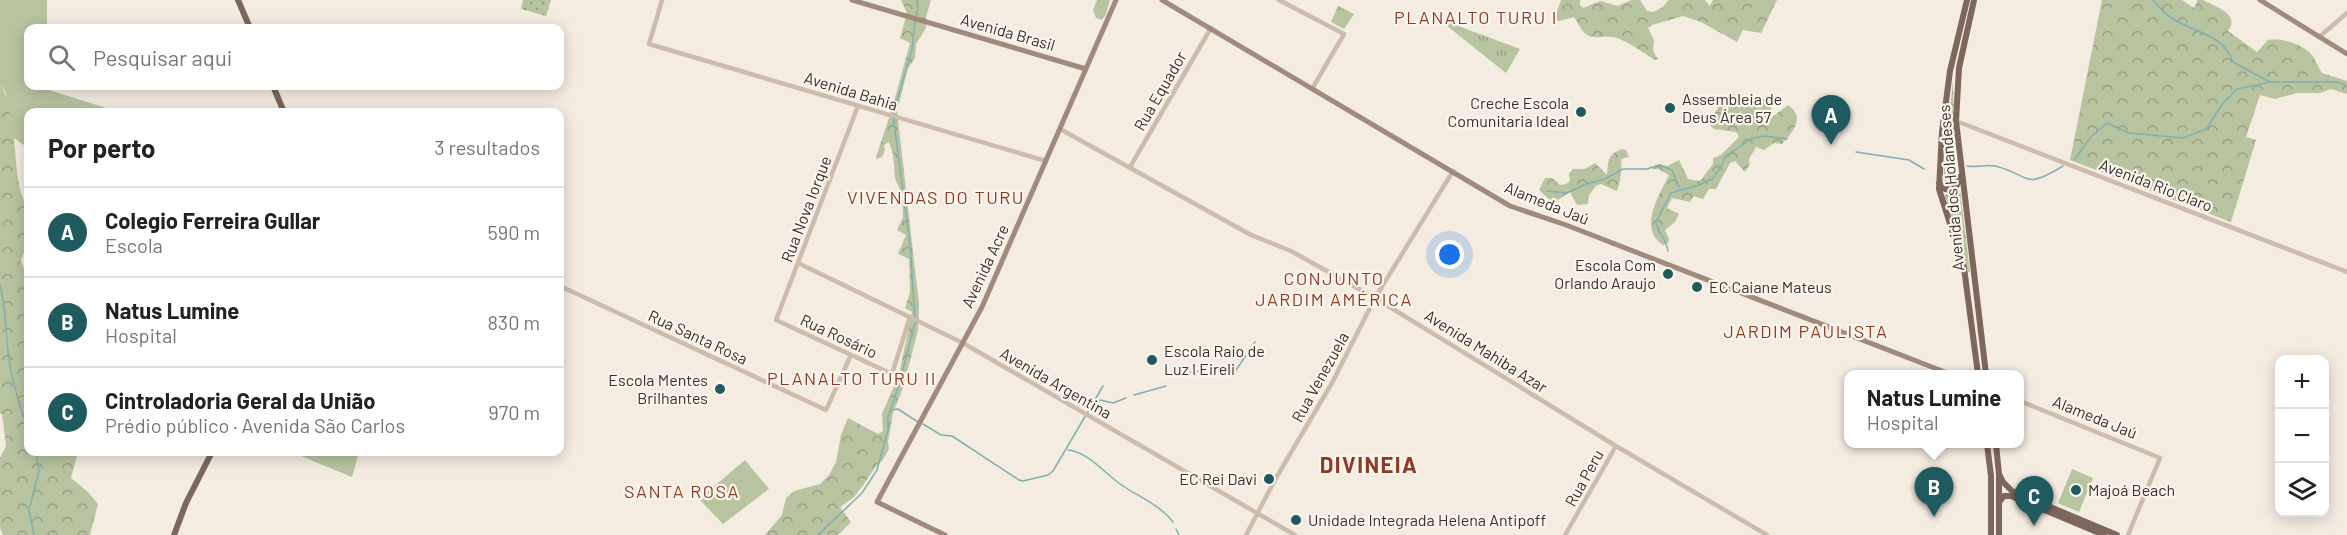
<!DOCTYPE html>
<html lang="pt">
<meta charset="utf-8">
<style>
body{margin:0;font-family:Barlow,sans-serif;background:#f6f6f6;color:#222}
.controls{position:absolute;right:18px;bottom:18px;display:grid;overflow:hidden;border-radius:12px;box-shadow:0 3px 15px #0003}
.controls button{width:54px;height:54px;display:grid;place-items:center;padding:0;border:0;border-bottom:2px solid #e0e0e0;background:#fff;color:#222;font:30px sans-serif}
.you{position:absolute;left:1450px;top:255px;width:21px;height:21px;margin:-15px;border:4px solid #fff;border-radius:50%;background:#1a73e8;box-shadow:0 0 0 9px #1a73e833}
.badge{display:grid;place-items:center;width:39px;height:39px;border-radius:50%;background:#1f5a5e;color:#fff;font-size:20px;font-weight:700}
.pin{position:absolute;translate:-50% -50px;filter:drop-shadow(0 2px 3px #0008)}
.pin::after{content:'';position:absolute;top:32px;width:21px;height:18px;background:inherit;clip-path:polygon(0 0,100% 0,50% 100%)}
.popup{position:absolute;left:1844px;top:370px;width:180px;height:78px;box-sizing:border-box;display:grid;place-content:center;border-radius:12px;background:#fff;filter:drop-shadow(0 2px 4px #0005);font-size:20px;white-space:nowrap;color:#767676}
.popup b{font-size:22px;color:#222}
.popup::after{content:'';position:absolute;left:50%;top:100%;margin-left:-12px;border:12px solid transparent;border-top-color:#fff}
.list{margin:0;padding:0;list-style:none}
h2{display:flex;justify-content:space-between;align-items:center;height:78px;margin:0;padding:0 24px;font-size:26px}
h2 small{font-size:20px;font-weight:400;color:#767676}
.list li{display:grid;grid-template-columns:39px 1fr auto;gap:18px;align-items:center;box-sizing:border-box;height:90px;padding:0 24px;border-top:2px solid #e0e0e0}
.list b{display:block;font-size:22px;white-space:nowrap}
.list p{margin:0;font-size:20px;white-space:nowrap;color:#767676}
.list em{font-size:20px;font-style:normal;color:#767676}
.icon{flex:none;width:33px;height:33px;fill:none;stroke:currentColor;stroke-width:2;stroke-linecap:round;stroke-linejoin:round}
.map{position:relative;flex:none;width:2347px;height:535px;overflow:hidden}
.search{position:absolute;background:#fff;box-shadow:0 3px 15px #0003;left:24px;top:24px;width:540px;height:66px;display:flex;align-items:center;gap:15px;box-sizing:border-box;padding:0 21px;border-radius:12px;color:#767676;font-size:22px}
.panel{position:absolute;background:#fff;box-shadow:0 3px 15px #0003;left:24px;top:108px;width:540px;height:348px;border-radius:12px}
.map>svg:first-child{display:block}
</style>
<div class="map">
<svg width="2347" height="535" viewBox="0 0 2347 535">
<defs>
<pattern id="grass-dots" width="8" height="8" patternUnits="userSpaceOnUse" patternTransform="scale(1.5)"><rect width="8" height="8" fill="#b8c4a0"/><path d="M2 2h.1M6 6h.1" fill="none" stroke="#97a083" stroke-width="1.8" stroke-linecap="round"/></pattern>
<pattern id="forest-crowns" width="20" height="18" patternUnits="userSpaceOnUse" patternTransform="scale(1.5)"><rect width="20" height="18" fill="#b8c4a0"/><path d="M2 6a3 3 0 1 1 6 0M12 15a3 3 0 1 1 6 0" fill="none" stroke="#97a083"/></pattern>
<pattern id="park-tufts" width="24" height="20" patternUnits="userSpaceOnUse" patternTransform="scale(1.5)"><rect width="24" height="20" fill="#b8c4a0"/><path d="M3 7l-1-3M5 7V3M7 7l1-3M15 17l-1-3M17 17v-4M19 17l1-3" fill="none" stroke="#97a083"/></pattern>
</defs>
<rect width="100%" height="100%" fill="#f4ebe1"/>
<path fill="url(#grass-dots)" d="M523,0H551L546,16L521,9Z
M1953,81L1955,179L1954,183L1949,185L1943,179Z
M1960,190L1970,272H1968L1943,195L1954,194Z"/>
<path fill="url(#forest-crowns)" d="M901,0H931L926,17V28L916,44L915,58L908,68L897,111L919,304L918,330L903,388L893,413L888,442L889,449L882,461L876,466L862,487L853,498L840,507L851,522L838,535H765L782,515L786,498L794,491L820,484L829,475L836,462L841,435L848,418L878,434L883,431L882,414L899,375L912,312L905,308L910,292L909,259L898,254L906,235L897,230L903,217L902,194L895,178L893,154L889,142L884,145L885,150L882,157L876,159V157L892,109L910,43L900,38L907,13Z
M1561,0H1580V5L1583,8L1600,1L1618,6L1631,0H1640L1647,11L1653,12L1663,7L1668,0H1705L1710,6L1713,0H1777L1761,33L1743,30L1737,42L1701,22L1683,16L1652,25L1648,28L1654,40L1653,51L1658,59L1654,60C1645,53 1624,39 1613,37C1605,35 1596,39 1589,36C1581,32 1579,24 1574,17L1559,21L1556,20L1555,17Z
M2102,0H2182L2194,8L2198,0H2203C2218,8 2240,14 2228,31L2257,52L2268,40C2281,38 2299,43 2309,52C2315,57 2318,67 2322,73L2347,81V94L2331,89L2320,93H2297L2275,99L2260,95L2246,137L2256,140L2231,222L2070,160Z
M0,84C17,111 13,154 19,184C20,195 28,204 28,215C29,233 28,244 21,260L25,272L28,274V452H78L71,478L88,492L98,504L90,535H3L0,528V458L6,446L2,414H0Z
M1733,94L1754,100L1772,98L1771,118L1788,105C1806,117 1793,132 1782,144L1774,143L1764,150L1756,147L1749,159L1750,164L1745,172L1735,161L1730,163L1716,189H1709L1703,199L1694,196L1690,202L1672,198L1667,208L1679,214L1675,222L1665,230L1669,240L1668,243L1663,245C1637,228 1660,194 1669,175L1658,169H1652L1659,164L1667,166L1679,160L1688,179L1700,181L1713,164V158L1721,155L1739,137L1736,132L1714,129L1708,123L1726,96Z
M1623,149L1626,150L1629,157L1621,159C1622,170 1621,180 1617,191L1601,184L1596,186L1589,195L1588,204L1577,205L1570,192L1553,203L1539,190L1545,178H1552L1560,185L1566,184L1570,181L1569,174L1573,169H1585L1595,163L1607,175C1608,161 1608,153 1623,149Z"/>
<path fill="url(#park-tufts)" d="M1097,0H1110L1106,14L1102,20L1096,18L1093,10Z
M1338,6L1354,14L1344,29L1331,22Z
M1437,18L1520,49L1506,73Z"/>
<path fill="#b8c4a0" d="M0,0H47V28H28V86H48L49,90L119,112H28V148L14,138L5,91L0,84Z
M291,452H359L352,477Z
M745,460L769,489L723,524L699,499Z
M2072,469L2093,478L2079,512L2058,503Z"/>
<g fill="none" stroke-linecap="round" stroke-linejoin="round">
<path stroke="#7fb0b2" stroke-width="1.5" d="M2153,0C2159,7 2165,14 2173,19C2196,33 2223,34 2233,62L2270,82H2338L2347,86
M916,17L918,9L917,0
M915,21L912,50L894,111V123L910,244L915,318
M1856,152L1909,160L1924,169
M2074,160L2092,136L2107,123L2129,133L2183,138L2206,129L2223,103L2237,89L2270,82
M1967,166C1977,168 1985,164 1995,166C2032,175 2022,191 2063,166
M1546,191L1567,193L1586,184L1605,179L1623,169H1647L1659,165L1672,170L1679,187
M1668,251C1666,239 1658,233 1656,222L1671,193L1699,185L1712,179L1719,170L1726,156L1751,139L1764,136L1787,139
M0,285C7,311 5,339 10,365C13,388 21,407 28,429
M1182,375L1190,372L1212,370
M1232,376L1255,342
M1134,395L1166,386
M1092,407L1100,400L1113,403L1126,398
M891,410L898,409L918,422
M923,424L941,435L952,436L1019,480L1023,481L1048,475L1053,471L1103,386
M1068,450C1089,452 1106,475 1123,486C1139,497 1160,505 1173,522
M1176,529L1179,535
M34,535L29,510L39,471L36,452
M818,535L862,493L877,470L888,430V417L899,385L915,323"/>
<path stroke="#cdbbac" stroke-width="4.5" d="M662,0L649,44L1046,161
M1279,0L1344,34L1312,89
M2319,37L2347,13
M858,106L776,320L892,374L910,317
M1956,121L2347,272
M1060,129L1251,235L1291,251L1375,298L1616,446L1767,535
M1130,167L1211,28
M798,263L963,343L1295,535
M560,286L826,410L851,355
M2020,401L2160,458L2128,535
M1246,535L1276,478L1332,383L1375,298L1453,171
M1565,535L1616,446"/>
<path stroke="#a18a7d" stroke-width="5" d="M852,0L1086,69
M1162,0L1510,206L1566,225L1950,374
M2260,0L2347,54
M945,535L877,502L982,307L1116,0"/>
<path stroke="#7d675c" stroke-width="6" d="M238,0L250,28
M1967,0L1950,71L1942,132L1939,189L1964,268L1978,374
M1974,0L1959,68L1956,121L1986,374
M273,86L284,112
M1939,183L1945,189L1952,190L1957,185L1959,177
M1987,444L1991,476V535
M1996,444L1999,474V535
M1999,474L2003,482L2012,491L2117,535
M1999,502L2004,496H2011L2104,535
M174,535L186,503L212,452"/>
</g>
<g fill="#1f5a5e" stroke="#fbf5ee" stroke-width="2">
<circle cx="1670" cy="108" r="6"/>
<circle cx="1581" cy="112" r="6"/>
<circle cx="1668" cy="274" r="6"/>
<circle cx="1697" cy="287" r="6"/>
<circle cx="1152" cy="360" r="6"/>
<circle cx="720" cy="389" r="6"/>
<circle cx="1269" cy="479" r="6"/>
<circle cx="2076" cy="490" r="6"/>
<circle cx="1296" cy="520" r="6"/>
</g>
<g text-anchor="middle" stroke-width="4.5" stroke-linejoin="round" paint-order="stroke">
<g font-size="16" fill="#3b302b" stroke="#fbf5ee">
<text transform="translate(1008 32) rotate(16)" y="6">Avenida Brasil</text>
<text transform="translate(851 91) rotate(17)" y="6">Avenida Bahia</text>
<text transform="translate(1160 91) rotate(-60)" y="6">Rua Equador</text>
<text transform="translate(2156 185) rotate(21)" y="6">Avenida Rio Claro</text>
<text transform="translate(1951 188) rotate(-95)" y="6">Avenida dos Holandeses</text>
<text transform="translate(1547 203) rotate(22)" y="6">Alameda Jaú</text>
<text transform="translate(806 209) rotate(-69)" y="6">Rua Nova Iorque</text>
<text transform="translate(985 266) rotate(-65)" y="6">Avenida Acre</text>
<text transform="translate(839 336) rotate(25)" y="6">Rua Rosário</text>
<text transform="translate(698 337) rotate(25)" y="6">Rua Santa Rosa</text>
<text transform="translate(1486 351) rotate(32)" y="6">Avenida Mahiba Azar</text>
<text transform="translate(1320 377) rotate(-61)" y="6">Rua Venezuela</text>
<text transform="translate(1056 383) rotate(30)" y="6">Avenida Argentina</text>
<text transform="translate(2095 417) rotate(22)" y="6">Alameda Jaú</text>
<text transform="translate(1584 478) rotate(-61)" y="6">Rua Peru</text>
</g>
<g font-size="16" fill="#3b302b" stroke="#fbf5ee" text-anchor="start">
<text x="1682" y="105">Assembleia de<tspan x="1682" dy="18">Deus Área 57</tspan></text>
<text x="1569" y="109" text-anchor="end">Creche Escola<tspan x="1569" dy="18">Comunitaria Ideal</tspan></text>
<text x="1656" y="271" text-anchor="end">Escola Com<tspan x="1656" dy="18">Orlando Araujo</tspan></text>
<text x="1709" y="293">EC Caiane Mateus</text>
<text x="1164" y="357">Escola Raio de<tspan x="1164" dy="18">Luz I Eireli</tspan></text>
<text x="708" y="386" text-anchor="end">Escola Mentes<tspan x="708" dy="18">Brilhantes</tspan></text>
<text x="1257" y="485" text-anchor="end">EC Rei Davi</text>
<text x="2088" y="496">Majoá Beach</text>
<text x="1308" y="526">Unidade Integrada Helena Antipoff</text>
</g>
<g font-size="18" letter-spacing="1.5" fill="#8c3b22" stroke="#fbf5ee">
<text x="1476" y="24">PLANALTO TURU I</text>
<text x="936" y="204">VIVENDAS DO TURU</text>
<text x="1334" y="285">CONJUNTO<tspan x="1334" dy="21">JARDIM AMÉRICA</tspan></text>
<text x="1806" y="338">JARDIM PAULISTA</text>
<text x="852" y="385">PLANALTO TURU II</text>
<text x="682" y="498">SANTA ROSA</text>
</g>
<g font-size="22" font-weight="bold" letter-spacing="1.5" fill="#8c3b22" stroke="#fbf5ee">
<text x="1369" y="473">DIVINEIA</text>
</g>
</g>
</svg>
<div class="controls">
<button>+</button>
<button>−</button>
<button><svg class="icon" aria-label="layers" viewBox="0 0 24 24"><path d="M12 4l9 5-9 5-9-5zM3 14l9 5 9-5"/></svg></button>
</div>
<div class="you"></div>
<div class="pin badge" style="left:1831px;top:145px">A</div>
<div class="pin badge" style="left:1934px;top:517px">B</div>
<div class="popup"><b>Natus Lumine</b>Hospital</div>
<div class="pin badge" style="left:2034px;top:526px">C</div>
<div class="search"><svg class="icon" aria-label="search" viewBox="0 0 24 24"><circle cx="10" cy="10" r="6"/><path d="M15 15l6 6"/></svg>Pesquisar aqui</div>
<section class="panel">
<h2>Por perto<small>3 resultados</small></h2>
<ul class="list">
<li><span class="badge">A</span><div><b>Colegio Ferreira Gullar</b><p>Escola</p></div><em>590 m</em></li>
<li><span class="badge">B</span><div><b>Natus Lumine</b><p>Hospital</p></div><em>830 m</em></li>
<li><span class="badge">C</span><div><b>Cintroladoria Geral da União</b><p>Prédio público · Avenida São Carlos</p></div><em>970 m</em></li>
</ul>
</section>
</div>
